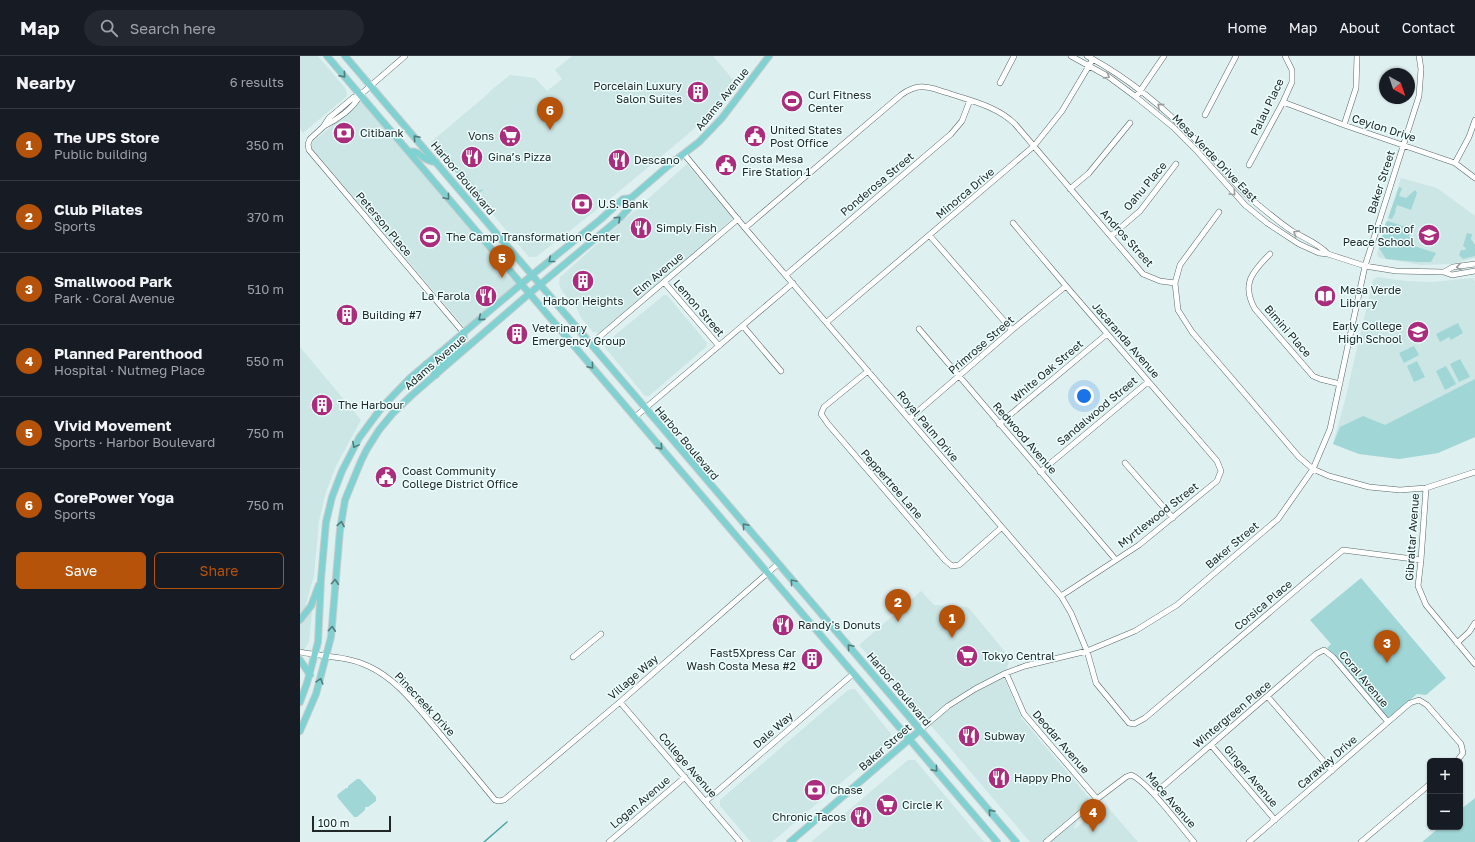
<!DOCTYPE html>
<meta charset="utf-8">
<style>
body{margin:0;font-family:"Golos Text",sans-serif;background:#242831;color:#f1f3f6}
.controls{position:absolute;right:12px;bottom:12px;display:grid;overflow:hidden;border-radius:6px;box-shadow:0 1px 3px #0004}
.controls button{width:36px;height:36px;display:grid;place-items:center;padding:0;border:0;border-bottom:1px solid #363941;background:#171b24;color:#f1f3f6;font:20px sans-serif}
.compass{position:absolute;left:1079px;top:12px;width:36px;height:36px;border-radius:50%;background:#171b24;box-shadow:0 1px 3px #0004;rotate:140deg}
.scale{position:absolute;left:12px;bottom:10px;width:79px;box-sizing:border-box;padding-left:4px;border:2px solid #212727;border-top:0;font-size:11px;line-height:14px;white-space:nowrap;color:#212727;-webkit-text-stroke:3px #ecfefd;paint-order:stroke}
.you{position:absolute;left:784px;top:340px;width:14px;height:14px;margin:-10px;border:3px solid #fff;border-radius:50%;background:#1a73e8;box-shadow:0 0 0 6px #1a73e833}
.badge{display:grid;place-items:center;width:26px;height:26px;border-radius:50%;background:#b45309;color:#fff;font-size:13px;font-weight:700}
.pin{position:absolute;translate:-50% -33px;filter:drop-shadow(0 1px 2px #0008)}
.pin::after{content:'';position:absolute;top:21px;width:14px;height:12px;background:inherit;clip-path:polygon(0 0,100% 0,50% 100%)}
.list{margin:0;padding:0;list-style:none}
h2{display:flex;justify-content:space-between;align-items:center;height:52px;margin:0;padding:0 16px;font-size:17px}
h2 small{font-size:13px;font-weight:400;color:#9ea1a6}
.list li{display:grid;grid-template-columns:26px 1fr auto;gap:12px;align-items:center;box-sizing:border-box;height:72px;padding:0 16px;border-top:1px solid #363941}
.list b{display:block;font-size:15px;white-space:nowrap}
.list p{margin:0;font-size:13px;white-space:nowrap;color:#9ea1a6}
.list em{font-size:13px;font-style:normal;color:#9ea1a6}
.actions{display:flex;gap:8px;padding:12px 16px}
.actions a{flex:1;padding:9px 0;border:1px solid #b45309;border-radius:6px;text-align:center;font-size:14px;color:#b45309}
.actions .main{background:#b45309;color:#fff}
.icon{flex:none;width:22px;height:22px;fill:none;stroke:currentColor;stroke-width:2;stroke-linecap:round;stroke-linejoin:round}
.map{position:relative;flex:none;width:1175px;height:786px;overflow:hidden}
header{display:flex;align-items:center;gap:24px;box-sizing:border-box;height:56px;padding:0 20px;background:#171b24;border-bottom:1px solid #363941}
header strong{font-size:19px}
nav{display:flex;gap:22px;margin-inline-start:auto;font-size:14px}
.search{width:280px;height:36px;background:#242831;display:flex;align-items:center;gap:10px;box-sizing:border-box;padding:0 14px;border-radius:22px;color:#9ea1a6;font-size:15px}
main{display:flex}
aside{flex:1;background:#171b24}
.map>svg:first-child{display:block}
</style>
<header>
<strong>Map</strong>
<div class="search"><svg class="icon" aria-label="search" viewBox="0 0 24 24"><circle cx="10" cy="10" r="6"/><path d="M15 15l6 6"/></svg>Search here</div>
<nav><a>Home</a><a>Map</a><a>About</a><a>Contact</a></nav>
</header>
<main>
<aside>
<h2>Nearby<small>6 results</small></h2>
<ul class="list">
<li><span class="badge">1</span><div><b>The UPS Store</b><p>Public building</p></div><em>350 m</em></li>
<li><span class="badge">2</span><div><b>Club Pilates</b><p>Sports</p></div><em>370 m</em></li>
<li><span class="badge">3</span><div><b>Smallwood Park</b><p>Park · Coral Avenue</p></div><em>510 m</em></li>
<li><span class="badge">4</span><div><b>Planned Parenthood</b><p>Hospital · Nutmeg Place</p></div><em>550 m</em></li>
<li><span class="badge">5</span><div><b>Vivid Movement</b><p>Sports · Harbor Boulevard</p></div><em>750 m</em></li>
<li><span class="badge">6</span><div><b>CorePower Yoga</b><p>Sports</p></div><em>750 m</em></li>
</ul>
<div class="actions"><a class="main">Save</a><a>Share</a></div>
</aside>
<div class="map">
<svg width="1175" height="786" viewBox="0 0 1175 786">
<rect width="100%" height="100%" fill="#dff0f0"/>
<path fill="#cbe6e5" d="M0,0H18L45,32L47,37L46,41L3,77L0,73Z
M272,0H413L435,26L412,56L387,79L299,152L236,201H229L131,86L189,37V36L210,19L235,22L247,35L262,23L255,14Z
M61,45L216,228L165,272L9,89Z
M387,108L433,162L361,227L299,277L293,276L282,263L277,253L262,235L259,228L260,221Z
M1101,122L1137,132L1175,160V202L1151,208L1121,209L1080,202L1078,201L1077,198Z
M1077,221L1106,225L1132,226L1173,222L1175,226V381L1138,397L1099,403L1059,398L1033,388L1045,344L1073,224Z
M364,239H367L407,287L406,291L349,340H345L303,289Z
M0,291L61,364L36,410L26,436L19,465L14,519L6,548L12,557L9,586L0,600Z
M621,535L634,549L668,551L710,602L704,622L722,663L789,742L774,772L775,773L805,748L838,786H730L640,680L559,589Z
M552,633H555L591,678L590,685L472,786H451L420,750V744L548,634Z
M608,704H615L684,786H511Z"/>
<path fill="#a1d6d6" d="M140,91L141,93L142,92L179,135L182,133L183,134L179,137L176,133L173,136L136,94Z
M1099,131L1102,132L1099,140L1106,142L1115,134L1117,137L1111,154L1097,149L1095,155H1096L1092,163L1088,162Z
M1088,165L1111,173L1109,181L1113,183L1111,189L1136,197L1131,206H1118L1086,203L1079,192L1086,166Z
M1167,177L1172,178L1171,183L1175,189V200L1163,203L1159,199L1161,194H1165L1166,192L1163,190Z
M1158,267L1163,277L1151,284L1149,281L1140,286L1136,278Z
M1114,290L1119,299L1104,307L1099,297Z
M1160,303L1170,321L1159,326L1150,308Z
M1117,305L1125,321L1114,326L1107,310Z
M1146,310L1156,328L1145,334L1136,315Z
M1175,323V381L1138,397L1099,403L1059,398L1033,388L1040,371L1063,360L1085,369Z
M1061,522L1146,622L1126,639L1117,638L1088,662L1027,592L1031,588L1010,564Z
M57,723H60L76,741V745L68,751H65V754L57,761H54L38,742L37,739L46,732H48V730Z
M1175,742V786H1122L1140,771H1160V754Z"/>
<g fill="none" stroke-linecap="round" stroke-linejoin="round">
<path stroke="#4ca3a4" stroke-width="1.5" d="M184,786L207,766"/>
<g stroke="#586767" stroke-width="6">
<path id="minor" d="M105,0L60,39L54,41L29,62L23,71L10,83L8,88L9,94L163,276
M771,0L809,21L836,41L873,71L897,95L945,149L967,167L999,188L1019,197L1028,198L1065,210L1096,215L1144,216L1152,219L1175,215
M787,0C831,23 869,56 904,92C921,110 936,131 956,147C968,157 980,167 992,175C1004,182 1018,187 1028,198
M700,27L714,0
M836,41L864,0
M983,46L1044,69L1155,107L1175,122
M905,59L936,0
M1044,69L1056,32L1057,0
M24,70C37,64 54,52 60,39
M384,98L445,172L761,540L771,557L787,595L796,627L829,667L834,668L845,662L1043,494L1121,504
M1155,107L1169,81L1175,64
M949,109L983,46L992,26V14L985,0
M770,133L789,117L830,67
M713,167L766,230L917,405L921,415L917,425L839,489L761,540
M445,172L601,39C608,34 615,30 624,31C632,31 640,35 648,37C671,45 697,50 715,68L843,218L860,225L875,227L878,254L892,276L999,401L1013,413L1029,420L1069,431L1100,434L1126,432L1175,416
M630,180L712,274
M811,180L840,155L876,108
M970,198C952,216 941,228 955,253L1013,320L1020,323L1040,328
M1144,216L1153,211L1175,208
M486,219L651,78L662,65L670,44
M364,226L419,290
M875,227L880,209L919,156
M527,266L734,90L762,55L793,3
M443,270L481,315
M619,273L816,504
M291,288L438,163
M568,315L524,351L521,358L528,368L645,504L652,510L659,509L701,472
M335,361L493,227
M609,363L712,274L766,230
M699,368L807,278
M825,407L873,462
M740,416L848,326
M1126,432L1121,504L1118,530L1126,549L1175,608
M1157,587L1169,576L1175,567
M0,596C23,601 47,600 68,610C97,623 117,651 137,674C156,697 176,721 195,744L199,745L204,744L320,646L478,508
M273,601L301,578
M706,617L724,658L797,743
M968,641L1032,715
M320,646L440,786
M620,674L648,650L675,633L706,617L725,610L787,595L835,575L877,549L978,463L1013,413L1030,373L1065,210L1119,40L1121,13L1119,0
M911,689L975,764
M854,738L1016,598L1024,594L1033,601L1088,666
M406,745L553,618
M309,786L385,721
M746,786L797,743L826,721L831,719C847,725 881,771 894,786
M949,786L1110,647L1119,644L1127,649L1161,688L1163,697L1157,705
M1061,786L1130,728"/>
</g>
<g stroke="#cacbcb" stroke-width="8">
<path id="major" d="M27,0L697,786
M45,0L716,786
M109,96C121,93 121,106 136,106
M126,308L136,319
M137,315C139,313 140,309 142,306C149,298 168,290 163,276
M0,564L11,550L19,529
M0,604L10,619
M0,646L7,627L18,586L21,523L26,466L32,441L42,415L59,382L82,351L110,322L232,219L301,163L323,143L331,142L368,110L399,86L422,62L469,0
M0,675L16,638L31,581L40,474L45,444L61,405L67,393L79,374L93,357L112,339L230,237L320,162L330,151L331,142
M490,786L620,674"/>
</g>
<use href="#minor" stroke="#fff" stroke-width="5"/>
<use href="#major" stroke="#80d1d2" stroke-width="6"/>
</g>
<defs><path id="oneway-chevron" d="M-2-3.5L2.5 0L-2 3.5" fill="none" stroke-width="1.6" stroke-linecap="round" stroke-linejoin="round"/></defs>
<g stroke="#507c7c">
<use href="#oneway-chevron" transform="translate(43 19) rotate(49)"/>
<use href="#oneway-chevron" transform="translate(116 82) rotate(-131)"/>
<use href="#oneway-chevron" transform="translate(147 141) rotate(50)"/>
<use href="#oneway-chevron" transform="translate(318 163) rotate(-43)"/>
<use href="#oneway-chevron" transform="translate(251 204) rotate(141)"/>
<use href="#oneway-chevron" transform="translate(181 262) rotate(140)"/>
<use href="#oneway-chevron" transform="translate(291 310) rotate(50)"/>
<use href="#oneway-chevron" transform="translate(55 389) rotate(118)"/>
<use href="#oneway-chevron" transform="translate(360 391) rotate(49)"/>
<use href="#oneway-chevron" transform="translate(41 468) rotate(-80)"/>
<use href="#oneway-chevron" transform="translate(445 470) rotate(-131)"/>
<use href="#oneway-chevron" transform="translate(35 526) rotate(-86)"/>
<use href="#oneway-chevron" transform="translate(493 526) rotate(-130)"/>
<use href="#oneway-chevron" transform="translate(32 573) rotate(-86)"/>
<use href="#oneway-chevron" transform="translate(550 591) rotate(-131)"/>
<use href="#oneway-chevron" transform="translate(20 625) rotate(-74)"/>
<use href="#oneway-chevron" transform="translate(635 713) rotate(50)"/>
<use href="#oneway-chevron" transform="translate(691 756) rotate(-131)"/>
</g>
<g stroke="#9b9e9e">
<use href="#oneway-chevron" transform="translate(807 20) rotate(32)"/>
<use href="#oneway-chevron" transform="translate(860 50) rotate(-139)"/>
<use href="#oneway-chevron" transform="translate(933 137) rotate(47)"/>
<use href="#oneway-chevron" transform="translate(996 177) rotate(-148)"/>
<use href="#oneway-chevron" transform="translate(1159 211) rotate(171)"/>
</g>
<defs>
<g id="building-disc" transform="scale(1.15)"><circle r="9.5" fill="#aa2c7c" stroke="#ecfefd"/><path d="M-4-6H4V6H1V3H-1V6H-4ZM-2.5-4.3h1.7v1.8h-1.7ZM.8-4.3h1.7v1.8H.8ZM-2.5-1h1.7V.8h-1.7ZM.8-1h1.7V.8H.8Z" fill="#fff"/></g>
<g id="stadium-disc" transform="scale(1.15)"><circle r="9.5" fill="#aa2c7c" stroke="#ecfefd"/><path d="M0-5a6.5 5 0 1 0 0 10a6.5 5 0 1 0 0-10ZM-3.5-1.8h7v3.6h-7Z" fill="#fff"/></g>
<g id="bank-disc" transform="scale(1.15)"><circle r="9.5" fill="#aa2c7c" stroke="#ecfefd"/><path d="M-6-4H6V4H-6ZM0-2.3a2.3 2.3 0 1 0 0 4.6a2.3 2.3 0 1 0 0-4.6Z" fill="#fff"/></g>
<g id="supermarket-disc" transform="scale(1.15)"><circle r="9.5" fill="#aa2c7c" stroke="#ecfefd"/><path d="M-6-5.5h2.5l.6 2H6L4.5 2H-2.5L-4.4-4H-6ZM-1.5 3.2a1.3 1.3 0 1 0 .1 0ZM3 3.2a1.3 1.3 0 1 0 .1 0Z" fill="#fff"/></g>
<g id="civic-disc" transform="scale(1.15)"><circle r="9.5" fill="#aa2c7c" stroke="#ecfefd"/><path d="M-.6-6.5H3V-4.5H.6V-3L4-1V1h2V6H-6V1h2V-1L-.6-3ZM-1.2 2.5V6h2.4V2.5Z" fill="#fff"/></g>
<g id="restaurant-disc" transform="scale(1.15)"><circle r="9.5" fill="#aa2c7c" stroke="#ecfefd"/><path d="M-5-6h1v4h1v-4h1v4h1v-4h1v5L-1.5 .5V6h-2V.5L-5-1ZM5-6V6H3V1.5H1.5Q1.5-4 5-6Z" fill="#fff"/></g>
<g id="school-disc" transform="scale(1.15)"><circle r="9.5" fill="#aa2c7c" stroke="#ecfefd"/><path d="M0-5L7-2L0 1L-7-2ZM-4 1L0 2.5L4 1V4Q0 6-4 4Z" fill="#fff"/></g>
<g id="library-disc" transform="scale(1.15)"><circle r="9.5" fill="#aa2c7c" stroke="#ecfefd"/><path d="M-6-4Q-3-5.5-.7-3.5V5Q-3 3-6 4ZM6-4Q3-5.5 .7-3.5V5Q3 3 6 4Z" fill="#fff"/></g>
</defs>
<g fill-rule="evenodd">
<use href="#building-disc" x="398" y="36"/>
<use href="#stadium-disc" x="492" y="45"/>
<use href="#bank-disc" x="44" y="77"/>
<use href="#supermarket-disc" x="210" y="80"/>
<use href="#civic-disc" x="455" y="80"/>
<use href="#restaurant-disc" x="172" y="101"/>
<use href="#restaurant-disc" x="319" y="104"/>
<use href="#civic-disc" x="426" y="109"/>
<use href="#bank-disc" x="282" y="148"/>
<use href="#restaurant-disc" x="341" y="172"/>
<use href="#school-disc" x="1129" y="179"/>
<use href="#stadium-disc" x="130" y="181"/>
<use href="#building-disc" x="283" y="225"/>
<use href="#restaurant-disc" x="186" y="240"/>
<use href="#library-disc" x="1025" y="240"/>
<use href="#building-disc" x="47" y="259"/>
<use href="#school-disc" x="1118" y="276"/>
<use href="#building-disc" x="217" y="278"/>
<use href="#building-disc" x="22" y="349"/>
<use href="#civic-disc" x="86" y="421"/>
<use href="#restaurant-disc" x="483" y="569"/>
<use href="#supermarket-disc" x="667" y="600"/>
<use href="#building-disc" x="512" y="603"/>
<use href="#restaurant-disc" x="669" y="680"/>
<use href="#restaurant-disc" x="699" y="722"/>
<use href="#bank-disc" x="515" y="734"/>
<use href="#supermarket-disc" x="587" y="749"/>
<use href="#restaurant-disc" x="561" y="761"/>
</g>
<g text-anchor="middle" stroke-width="3" stroke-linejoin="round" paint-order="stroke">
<g font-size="11" fill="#212727" stroke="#ecfefd" text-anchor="start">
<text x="382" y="34" text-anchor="end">Porcelain Luxury<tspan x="382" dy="13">Salon Suites</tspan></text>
<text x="508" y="43">Curl Fitness<tspan x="508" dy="13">Center</tspan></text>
<text x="470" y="78">United States<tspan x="470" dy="13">Post Office</tspan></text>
<text x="60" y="81">Citibank</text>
<text x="194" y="84" text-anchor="end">Vons</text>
<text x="188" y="105">Gina’s Pizza</text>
<text x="442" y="107">Costa Mesa<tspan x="442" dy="13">Fire Station 1</tspan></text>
<text x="334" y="108">Descano</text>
<text x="298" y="152">U.S. Bank</text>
<text x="356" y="176">Simply Fish</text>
<text x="1114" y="177" text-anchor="end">Prince of<tspan x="1114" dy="13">Peace School</tspan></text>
<text x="146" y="185">The Camp Transformation Center</text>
<text x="1040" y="238">Mesa Verde<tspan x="1040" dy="13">Library</tspan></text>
<text x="170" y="244" text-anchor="end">La Farola</text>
<text x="283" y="249" text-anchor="middle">Harbor Heights</text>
<text x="62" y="263">Building #7</text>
<text x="1102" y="274" text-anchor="end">Early College<tspan x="1102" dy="13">High School</tspan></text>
<text x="232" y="276">Veterinary<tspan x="232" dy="13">Emergency Group</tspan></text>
<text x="38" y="353">The Harbour</text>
<text x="102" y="419">Coast Community<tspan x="102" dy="13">College District Office</tspan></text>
<text x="498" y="573">Randy's Donuts</text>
<text x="496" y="601" text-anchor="end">Fast5Xpress Car<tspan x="496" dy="13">Wash Costa Mesa #2</tspan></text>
<text x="682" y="604">Tokyo Central</text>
<text x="684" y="684">Subway</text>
<text x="714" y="726">Happy Pho</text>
<text x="530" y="738">Chase</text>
<text x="602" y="753">Circle K</text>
<text x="546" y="765" text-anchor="end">Chronic Tacos</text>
</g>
<g font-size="11" fill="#212727" stroke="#ecfefd">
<text transform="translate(422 43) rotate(-51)" y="4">Adams Avenue</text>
<text transform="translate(967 51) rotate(-64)" y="4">Palau Place</text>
<text transform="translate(1084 72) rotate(18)" y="4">Ceylon Drive</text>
<text transform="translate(915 102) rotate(46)" y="4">Mesa Verde Drive East</text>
<text transform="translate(163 122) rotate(50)" y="4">Harbor Boulevard</text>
<text transform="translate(1081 126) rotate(-72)" y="4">Baker Street</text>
<text transform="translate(577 128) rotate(-40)" y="4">Ponderosa Street</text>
<text transform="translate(845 130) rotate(-50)" y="4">Oahu Place</text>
<text transform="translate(665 137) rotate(-40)" y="4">Minorca Drive</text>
<text transform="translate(84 168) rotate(50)" y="4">Peterson Place</text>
<text transform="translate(827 182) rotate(48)" y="4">Andros Street</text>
<text transform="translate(358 218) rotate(-40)" y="4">Elm Avenue</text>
<text transform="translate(399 252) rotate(49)" y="4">Lemon Street</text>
<text transform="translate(988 275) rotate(49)" y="4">Bimini Place</text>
<text transform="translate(826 284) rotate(49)" y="4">Jacaranda Avenue</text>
<text transform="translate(681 289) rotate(-41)" y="4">Primrose Street</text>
<text transform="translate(135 306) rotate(-41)" y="4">Adams Avenue</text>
<text transform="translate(747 315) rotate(-40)" y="4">White Oak Street</text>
<text transform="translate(797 355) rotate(-40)" y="4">Sandalwood Street</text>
<text transform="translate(628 370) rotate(50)" y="4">Royal Palm Drive</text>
<text transform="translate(725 382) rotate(49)" y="4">Redwood Avenue</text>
<text transform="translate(387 387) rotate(50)" y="4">Harbor Boulevard</text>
<text transform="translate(592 428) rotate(49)" y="4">Peppertree Lane</text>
<text transform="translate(858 459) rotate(-38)" y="4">Myrtlewood Street</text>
<text transform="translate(1112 481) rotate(-86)" y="4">Gibraltar Avenue</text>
<text transform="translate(932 489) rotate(-40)" y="4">Baker Street</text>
<text transform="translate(963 549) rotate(-40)" y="4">Corsica Place</text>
<text transform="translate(333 621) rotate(-41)" y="4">Village Way</text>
<text transform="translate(1064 623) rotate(50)" y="4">Coral Avenue</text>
<text transform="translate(599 633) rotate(50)" y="4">Harbor Boulevard</text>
<text transform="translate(125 648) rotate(47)" y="4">Pinecreek Drive</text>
<text transform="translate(932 658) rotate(-40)" y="4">Wintergreen Place</text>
<text transform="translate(473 674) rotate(-41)" y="4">Dale Way</text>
<text transform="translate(761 686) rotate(49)" y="4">Deodar Avenue</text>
<text transform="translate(585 691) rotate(-41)" y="4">Baker Street</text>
<text transform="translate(1027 706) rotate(-41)" y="4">Caraway Drive</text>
<text transform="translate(388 709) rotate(49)" y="4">College Avenue</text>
<text transform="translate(951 720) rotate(50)" y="4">Ginger Avenue</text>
<text transform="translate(871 744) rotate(49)" y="4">Mace Avenue</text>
<text transform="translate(340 746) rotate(-40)" y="4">Logan Avenue</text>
</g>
</g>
</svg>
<div class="controls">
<button>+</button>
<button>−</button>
</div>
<svg class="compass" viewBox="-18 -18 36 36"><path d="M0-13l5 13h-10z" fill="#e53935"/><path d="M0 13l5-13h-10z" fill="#9ea1a6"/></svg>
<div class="scale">100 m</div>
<div class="you"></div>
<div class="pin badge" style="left:652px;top:582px">1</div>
<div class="pin badge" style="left:598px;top:566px">2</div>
<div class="pin badge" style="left:1087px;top:607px">3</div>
<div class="pin badge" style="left:793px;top:776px">4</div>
<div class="pin badge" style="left:202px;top:222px">5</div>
<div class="pin badge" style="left:250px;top:74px">6</div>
</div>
</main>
